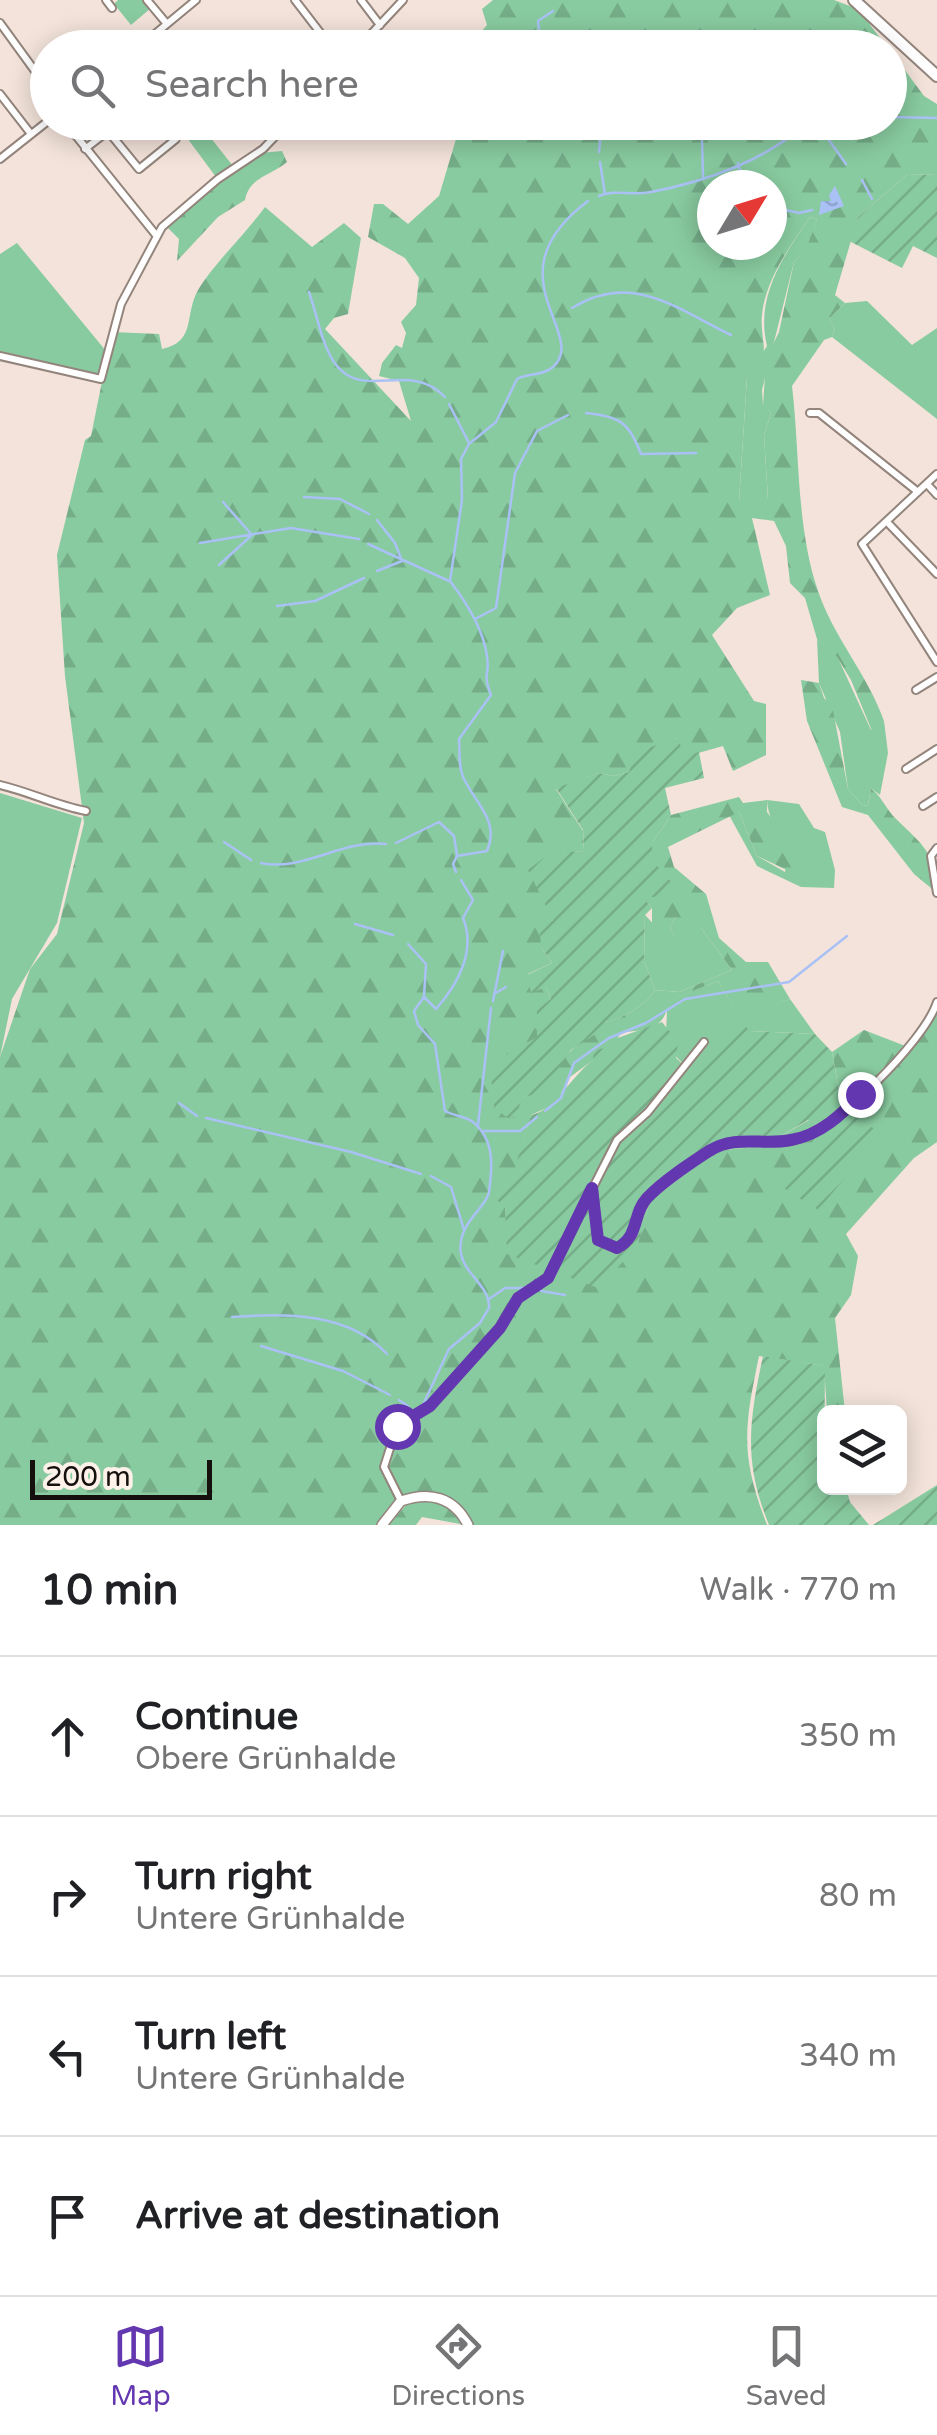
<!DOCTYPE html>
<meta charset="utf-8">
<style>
body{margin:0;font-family:"Varela Round",sans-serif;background:#f2f2f2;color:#202124}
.controls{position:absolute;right:30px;bottom:30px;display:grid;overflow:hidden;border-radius:15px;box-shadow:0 5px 25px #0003}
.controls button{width:90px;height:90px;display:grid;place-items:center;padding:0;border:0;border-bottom:2px solid #e0e0e0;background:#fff;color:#202124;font:50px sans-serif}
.compass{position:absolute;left:697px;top:170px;width:90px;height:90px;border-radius:50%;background:#fff;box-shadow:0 5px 25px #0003;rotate:52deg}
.scale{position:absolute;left:30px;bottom:25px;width:182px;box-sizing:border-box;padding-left:10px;border:5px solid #15100d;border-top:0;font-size:28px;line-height:35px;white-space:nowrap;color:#15100d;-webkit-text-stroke:8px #fef1e9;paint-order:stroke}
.stop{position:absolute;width:30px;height:30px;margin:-22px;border:8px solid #6337af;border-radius:50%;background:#fff}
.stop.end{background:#6337af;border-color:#fff;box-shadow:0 2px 10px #0008}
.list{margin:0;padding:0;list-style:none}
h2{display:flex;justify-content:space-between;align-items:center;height:130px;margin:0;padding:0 40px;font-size:42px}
h2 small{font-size:32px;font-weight:400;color:#757577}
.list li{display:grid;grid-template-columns:65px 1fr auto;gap:30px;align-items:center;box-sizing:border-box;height:160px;padding:0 40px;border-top:2px solid #e0e0e0}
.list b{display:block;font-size:38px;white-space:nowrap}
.list p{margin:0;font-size:32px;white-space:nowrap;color:#757577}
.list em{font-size:32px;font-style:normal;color:#757577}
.icon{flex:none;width:55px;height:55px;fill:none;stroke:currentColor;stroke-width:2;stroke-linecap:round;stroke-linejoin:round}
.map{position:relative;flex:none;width:937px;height:1525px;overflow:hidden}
.search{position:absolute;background:#fff;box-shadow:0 5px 25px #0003;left:30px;right:30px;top:30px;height:110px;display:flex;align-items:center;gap:25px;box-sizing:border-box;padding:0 35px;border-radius:55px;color:#757577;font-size:38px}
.sheet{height:770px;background:#fff}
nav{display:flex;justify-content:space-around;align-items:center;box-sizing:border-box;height:140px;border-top:2px solid #e0e0e0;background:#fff;font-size:28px;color:#757577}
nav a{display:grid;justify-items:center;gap:5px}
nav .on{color:#6337af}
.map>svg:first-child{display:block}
</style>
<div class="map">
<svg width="937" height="1525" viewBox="0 0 937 1525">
<defs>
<pattern id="forest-firs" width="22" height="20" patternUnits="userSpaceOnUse" patternTransform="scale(2.5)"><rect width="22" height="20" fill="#89cba0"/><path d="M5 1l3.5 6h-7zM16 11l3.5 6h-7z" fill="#75ad89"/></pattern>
<pattern id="garden-furrows" width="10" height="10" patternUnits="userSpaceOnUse" patternTransform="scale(2.5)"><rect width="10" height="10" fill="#89cba0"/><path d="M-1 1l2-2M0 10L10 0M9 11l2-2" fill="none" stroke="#75ad89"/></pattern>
<pattern id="water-ripples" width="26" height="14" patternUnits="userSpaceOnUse" patternTransform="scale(2.5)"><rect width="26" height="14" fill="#a9c1f5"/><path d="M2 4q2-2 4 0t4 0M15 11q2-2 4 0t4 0" fill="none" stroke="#91a5d1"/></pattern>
</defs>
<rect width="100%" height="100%" fill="#f3e3da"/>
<path fill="#89cba0" d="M118,0H144L151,8L131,25L114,4Z
M176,123H199L233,166L216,177Z
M810,217L817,220L807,249L794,262L762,390L763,405L771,413L764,435L768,500L739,502L747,377L767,346C755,296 783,257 810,217Z
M17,243L106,351L97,374L0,351V254Z
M867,301L912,345L937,328V419L832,337L835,329L829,319L845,303Z
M817,639L837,656L871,730L884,721L888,753L880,795L871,788L868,805L863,806L848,789L840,732L819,683Z
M0,793L82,818L57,923L12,999L0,1057Z
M767,800L799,804L814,828L825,832L835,870L834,888L801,887L757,866L729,815L739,812L757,856L785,872C792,843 768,827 767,800Z
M645,915L663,934L674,936L670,927L676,917L685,925L701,928L732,970L679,992L655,990L644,961Z
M718,981L741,1018L790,999L815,1034L750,1031L686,1066C659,1044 668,1027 667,1001Z"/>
<path fill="url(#forest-firs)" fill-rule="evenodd" d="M493,0H834L858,9L887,47L467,48L487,25L482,9Z
M890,50L924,96L937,104V175L908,174L858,217L835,295L845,303L829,319L835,329L832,337L824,340L792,386C800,453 796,527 818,591C834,638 868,675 884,721L872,731L851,680L837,657L817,639L805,598L790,583L786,546L774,521L752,518L770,595L737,608L712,635L754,701L766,704V755L733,771L723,746L684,757L677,738L629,772L614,776L599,773L556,789L583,831L584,851L550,854L553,920L541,947L552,963L528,974L546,987L551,999L522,1097C558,1087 551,1068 574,1048C585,1039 597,1036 604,1022C621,1020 646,1005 655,990L679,992L732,970L701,928L679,927L676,917L670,927L674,936L666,938L652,925V908L642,898L666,877L651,860L652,843L671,815L739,797L743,803L767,800V812L782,832L786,852L796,855L793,873L757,856L739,812L668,847L674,867L706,894L719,938L746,962H768L790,999L741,1019L718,981L668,1001C667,1028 646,1031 622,1032L611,1047L570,1077L555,1104L531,1115L505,1206L507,1228L636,1247L650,1201L715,1151L764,1146L809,1120L823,1125L842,1107L832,1052L864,1030L908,1047L925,1031L937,1002V1142L914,1158L846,1234L858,1256L851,1295L835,1318L845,1412H827L824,1366L759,1356C744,1428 740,1455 767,1525H471C445,1489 400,1474 378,1525H0V1057L30,969L57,934L84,823L65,676L57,555L85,440L91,436L112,332L159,334L162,349C195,342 185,318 196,294C207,271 248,231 265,207L312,247L344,223L361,238L348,314L334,318L325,329L411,421L399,381L379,376L382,363L396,345L402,348L406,333L401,322L416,305L419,278L405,258L368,237L374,204H383L408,224L439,196L459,129L450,123L890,122ZM712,185H772V245H712ZM810,217L817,220L806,249L794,262L779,332L766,359L763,406L771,413L764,435L768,499L739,501L747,377C775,359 759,341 762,315C765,280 791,245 810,217Z
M282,151L287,162C271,176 250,176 245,200L218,217L177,261L179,239L167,227L218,182L260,153Z
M801,680L819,683L824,698L832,705L848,789L863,806L868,805L871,788C882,797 886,809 896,819C922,844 937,854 937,893L914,874L868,815L842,807L807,721Z
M427,1499L455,1509L466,1525L422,1517L416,1525H388L407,1504Z"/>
<path fill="url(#garden-furrows)" d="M908,174L937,175V258L913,246L902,268L849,241L858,217Z
M678,738L684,756L699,752L704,778L665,788L671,815L652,843V860L674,885L661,896L643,898L652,908L645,915L644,961L655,990C646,1005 621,1020 605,1022L600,1031L571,1050L543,1093L522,1097L516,1117L508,1118L494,1108L490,1064L537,1037V1010L551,999L546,987L531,993L527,975L552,963L541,947L540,933L553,920L528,870L550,853L584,851L583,830L556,788L599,773L614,776L629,772L636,752Z
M662,1022L678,1042L676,1058L685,1066L705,1045L742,1023L750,1031L815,1034L832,1052L842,1107L882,1134L818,1210L785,1189L822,1125L808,1120L764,1146L715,1151L650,1201L637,1247L598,1288L507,1254L505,1206L494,1198L513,1174L531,1115C552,1112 572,1076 593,1060L594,1050L611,1047L612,1040Z
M763,1356L825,1366L824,1488H846L850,1502L869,1525H769C743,1461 749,1422 763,1356Z
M937,1485V1525H873Z"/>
<path fill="url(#water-ripples)" d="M835,186L844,206L819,215L821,201H831L829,195Z"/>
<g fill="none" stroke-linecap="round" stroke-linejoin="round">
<path stroke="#a9c1f5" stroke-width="2.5" d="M541,48L538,21L553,11
M890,117L937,118
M816,122L846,164
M599,152L602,122
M600,162L605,194
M738,163L744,185
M703,177L702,138L712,122
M862,180L872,199
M599,196C617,189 631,196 651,192C704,182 768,160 807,122
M772,207L799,213L812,210
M309,292C317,314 322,348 337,366C364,400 410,360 445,397
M572,308C632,271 675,308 731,335
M449,404L469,443
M586,413C619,416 629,422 641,454L696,453
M304,497L340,499L369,514
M377,520L395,543L402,561L377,571
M200,543L291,528L359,539
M368,544L449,581
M219,565L252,535L223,502
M277,606L315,601L364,578
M475,619L496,608L515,473L537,431L568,415
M224,842L251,860
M396,843L439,822L454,836L457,855
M261,863C302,872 343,839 386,844
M456,872L453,864L457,856L487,851C500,821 476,804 464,779C458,768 460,751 459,739L491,695C482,672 490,677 487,656C483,628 467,603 450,581L462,500L461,459L469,444L496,422L517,379C528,373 543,376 553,367C590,334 488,276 588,201
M355,924L393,935
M408,944L426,964L424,996
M494,994L506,987
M493,1001L503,951
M179,1103L197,1116
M545,1111L561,1098L574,1063L609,1038L646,1023L685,999L789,982L847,936
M206,1118L351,1152L421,1174
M478,1125L491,1008
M484,1131H520L537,1117
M431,1176L451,1187L464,1230
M541,1291L565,1295
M489,1299L505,1288H526
M232,1317C285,1313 348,1312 387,1354
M261,1346L343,1371L390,1395
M399,1400L408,1406
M422,1407L449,1349L480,1323L489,1308C490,1286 465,1275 461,1254C456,1223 487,1208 489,1192C492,1169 496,1141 473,1122C465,1116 454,1116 445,1111L435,1044L418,1025L414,1011L424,997L436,1009C459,983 476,950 463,918L473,900L461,880"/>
<g stroke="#93847c" stroke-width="10">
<path id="minor" d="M106,0L112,8
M147,0L167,24
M295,0L332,48
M361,0L380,25
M0,23L48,89
M138,48L196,0
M358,48L403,0
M0,94L31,134
M65,122L156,235
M85,149L108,131L139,169L176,139
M0,159L48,121
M0,356L101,379L121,304L162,227L218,179L263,149L289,122
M810,413H819L918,492
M937,474L862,544L937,662
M927,484L937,495
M888,523L937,574
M916,690L937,677
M906,769L937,749
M0,785C30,792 55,805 86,811
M923,806L937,797
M937,848L931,856L937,893
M593,1189L598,1240L617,1249C639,1236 632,1214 647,1198C663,1181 689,1164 709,1151C736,1134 761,1145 791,1141C832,1134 925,1041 937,1002
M401,1501L384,1467L397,1426L430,1406L500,1328L518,1298L547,1278L617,1140L648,1112L704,1042"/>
</g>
<g stroke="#93847c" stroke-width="12">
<path id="tertiary" d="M382,1525L401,1501C430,1491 454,1497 468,1525"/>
</g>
<g stroke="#93847c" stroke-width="14">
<path id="secondary" d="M854,0L937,76"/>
</g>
<use href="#minor" stroke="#fff" stroke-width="6"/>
<use href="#tertiary" stroke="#fff" stroke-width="9"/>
<use href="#secondary" stroke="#fff" stroke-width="10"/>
</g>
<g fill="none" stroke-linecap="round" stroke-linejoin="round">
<path stroke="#6337af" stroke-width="12" d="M397,1426L430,1406L500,1328L518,1298L548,1278L592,1188L598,1240L617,1248C640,1236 632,1214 647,1198C663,1181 689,1164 709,1151C737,1134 762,1146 791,1140C820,1135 842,1115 860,1094"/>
</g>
</svg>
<div class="controls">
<button><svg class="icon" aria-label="layers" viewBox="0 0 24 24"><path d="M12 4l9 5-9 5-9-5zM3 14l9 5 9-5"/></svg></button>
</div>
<svg class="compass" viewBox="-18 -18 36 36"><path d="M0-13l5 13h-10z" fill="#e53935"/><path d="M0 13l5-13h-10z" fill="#757577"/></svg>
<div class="scale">200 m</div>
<div class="stop" style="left:397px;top:1426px"></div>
<div class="stop end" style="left:860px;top:1094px"></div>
<div class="search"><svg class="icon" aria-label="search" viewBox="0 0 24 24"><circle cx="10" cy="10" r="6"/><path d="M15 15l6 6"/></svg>Search here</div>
</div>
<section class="sheet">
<h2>10 min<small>Walk · 770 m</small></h2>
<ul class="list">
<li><svg class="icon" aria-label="ahead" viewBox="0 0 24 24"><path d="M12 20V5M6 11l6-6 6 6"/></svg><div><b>Continue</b><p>Obere Grünhalde</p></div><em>350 m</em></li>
<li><svg class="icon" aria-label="right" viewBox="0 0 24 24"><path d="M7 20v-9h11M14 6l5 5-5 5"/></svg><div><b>Turn right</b><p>Untere Grünhalde</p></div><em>80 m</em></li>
<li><svg class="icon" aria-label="left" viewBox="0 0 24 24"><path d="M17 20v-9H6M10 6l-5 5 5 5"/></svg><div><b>Turn left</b><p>Untere Grünhalde</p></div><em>340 m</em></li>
<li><svg class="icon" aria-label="arrive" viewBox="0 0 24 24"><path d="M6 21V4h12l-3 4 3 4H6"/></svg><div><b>Arrive at destination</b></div></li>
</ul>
</section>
<nav>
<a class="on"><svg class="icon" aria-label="map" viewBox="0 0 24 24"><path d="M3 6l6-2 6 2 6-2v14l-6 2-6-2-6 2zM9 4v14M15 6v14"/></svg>Map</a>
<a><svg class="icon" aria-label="directions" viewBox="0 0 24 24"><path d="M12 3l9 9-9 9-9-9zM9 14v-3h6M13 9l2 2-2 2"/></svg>Directions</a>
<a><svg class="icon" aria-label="saved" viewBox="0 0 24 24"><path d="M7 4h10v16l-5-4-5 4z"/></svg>Saved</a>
</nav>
